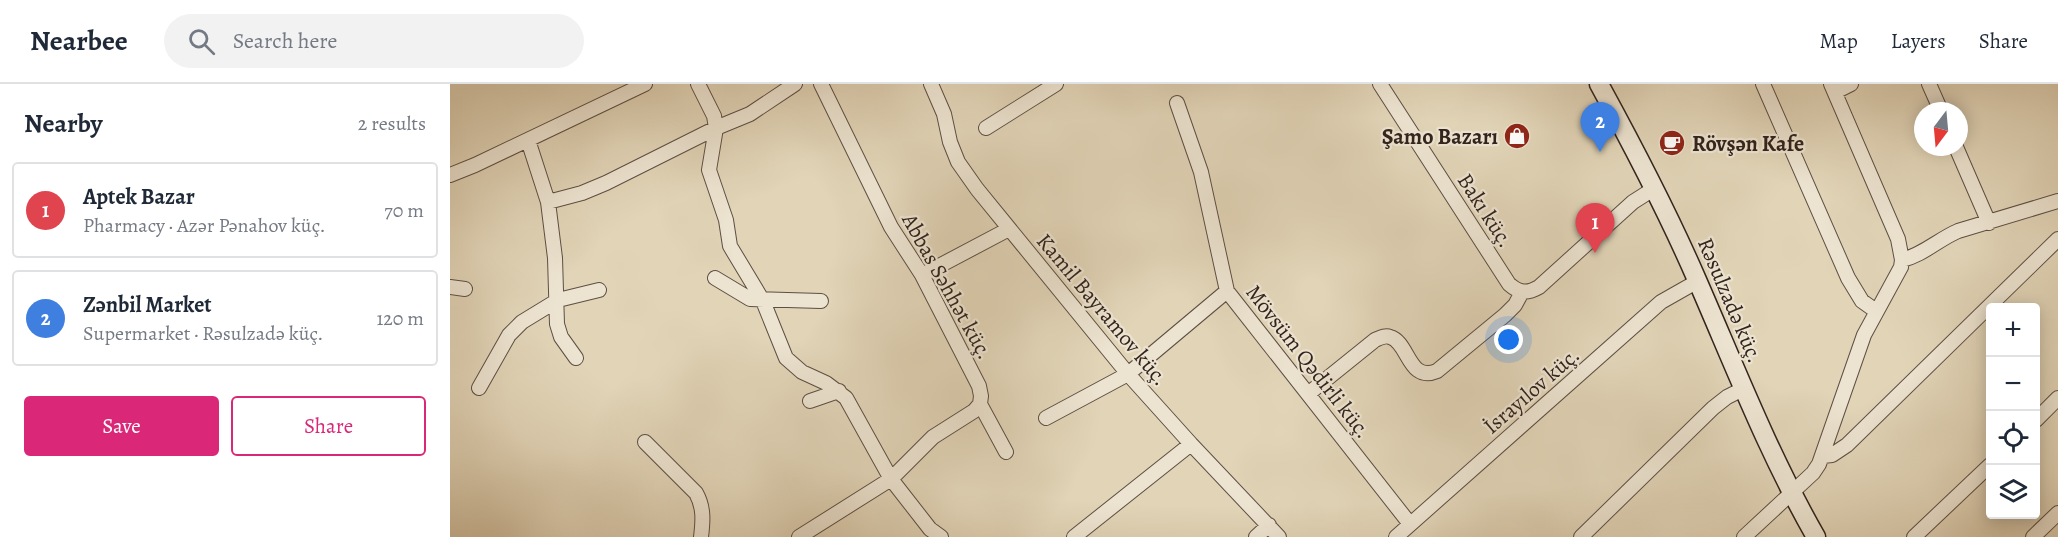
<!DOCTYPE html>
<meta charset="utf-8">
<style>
body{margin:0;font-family:Alegreya,serif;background:#f2f2f3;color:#1f2937}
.controls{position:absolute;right:18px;bottom:18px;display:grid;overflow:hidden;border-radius:6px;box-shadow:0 3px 15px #0003}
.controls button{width:54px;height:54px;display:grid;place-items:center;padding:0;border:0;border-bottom:2px solid #e0e1e3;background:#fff;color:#1f2937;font:30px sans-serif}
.compass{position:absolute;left:1464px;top:18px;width:54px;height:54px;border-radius:50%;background:#fff;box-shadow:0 3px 15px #0003;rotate:196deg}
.you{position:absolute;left:1059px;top:256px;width:21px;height:21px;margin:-15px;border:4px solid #fff;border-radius:50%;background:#1a73e8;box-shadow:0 0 0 9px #1a73e833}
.badge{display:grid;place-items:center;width:39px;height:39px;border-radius:50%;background:#db2777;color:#fff;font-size:20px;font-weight:700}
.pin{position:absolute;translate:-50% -50px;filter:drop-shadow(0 2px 3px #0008)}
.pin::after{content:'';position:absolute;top:32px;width:21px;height:18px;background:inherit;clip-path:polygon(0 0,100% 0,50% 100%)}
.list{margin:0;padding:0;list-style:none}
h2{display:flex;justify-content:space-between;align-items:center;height:78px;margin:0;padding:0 24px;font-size:26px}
h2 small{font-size:20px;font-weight:400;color:#747a83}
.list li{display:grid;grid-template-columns:39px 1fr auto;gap:18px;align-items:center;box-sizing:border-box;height:96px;margin:0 12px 12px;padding:0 12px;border:2px solid #e0e1e3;border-radius:6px}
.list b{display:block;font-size:22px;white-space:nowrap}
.list p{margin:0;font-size:20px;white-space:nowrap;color:#747a83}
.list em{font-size:20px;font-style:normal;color:#747a83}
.actions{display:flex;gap:12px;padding:18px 24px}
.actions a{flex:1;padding:14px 0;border:2px solid #db2777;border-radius:6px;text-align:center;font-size:21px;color:#db2777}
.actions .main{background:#db2777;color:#fff}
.icon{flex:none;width:33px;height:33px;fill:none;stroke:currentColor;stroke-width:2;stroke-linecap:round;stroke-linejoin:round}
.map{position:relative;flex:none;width:1608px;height:453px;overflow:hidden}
header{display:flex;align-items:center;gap:36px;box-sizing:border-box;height:84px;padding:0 30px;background:#fff;border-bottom:2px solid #e0e1e3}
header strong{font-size:28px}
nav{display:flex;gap:33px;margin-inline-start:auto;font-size:21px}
.search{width:420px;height:54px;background:#f2f2f3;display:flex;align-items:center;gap:15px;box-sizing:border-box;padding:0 21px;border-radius:33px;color:#747a83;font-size:22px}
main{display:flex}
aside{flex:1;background:#fff}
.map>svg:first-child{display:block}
</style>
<header>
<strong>Nearbee</strong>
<div class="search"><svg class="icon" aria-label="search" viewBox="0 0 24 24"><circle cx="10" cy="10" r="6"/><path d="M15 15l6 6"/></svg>Search here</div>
<nav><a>Map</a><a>Layers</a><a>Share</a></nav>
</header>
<main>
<aside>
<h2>Nearby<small>2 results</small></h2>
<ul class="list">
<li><span class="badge" style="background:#e0444e">1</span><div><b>Aptek Bazar</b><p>Pharmacy · Azər Pənahov küç.</p></div><em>70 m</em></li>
<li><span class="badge" style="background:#3f7fe0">2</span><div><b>Zənbil Market</b><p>Supermarket · Rəsulzadə küç.</p></div><em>120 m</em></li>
</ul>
<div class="actions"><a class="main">Save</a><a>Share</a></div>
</aside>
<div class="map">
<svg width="1608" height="453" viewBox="0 0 1608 453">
<rect width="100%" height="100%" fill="#e1d4b7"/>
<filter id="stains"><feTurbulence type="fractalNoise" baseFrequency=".00333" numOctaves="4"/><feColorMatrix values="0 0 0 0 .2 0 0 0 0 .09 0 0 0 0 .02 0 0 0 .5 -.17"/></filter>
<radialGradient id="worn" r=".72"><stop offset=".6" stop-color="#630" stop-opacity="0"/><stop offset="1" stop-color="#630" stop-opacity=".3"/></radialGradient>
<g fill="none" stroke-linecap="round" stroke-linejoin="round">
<g stroke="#5d4f44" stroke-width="16">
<path id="street" d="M248,0L264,32L266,44L259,86L276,136L280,162L313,217L336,274L352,288L376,299L396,314L441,395L480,445L491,453
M481,0L494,30L500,58L508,78L527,105L678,290L741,360L829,453
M930,0L1059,200C1069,209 1077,210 1089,203L1183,118L1205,104
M1313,0L1398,194L1412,217L1426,227
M1479,0L1491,27
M1385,8L1401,0
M727,19L751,88L777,207L960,440
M536,44L606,0
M78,56L98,118L105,174L107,240L111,253L126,274
M1506,63L1539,139
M0,91L25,81L195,0
M98,118L132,109L156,99L266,44L300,30L345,0
M1452,176C1473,171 1489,155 1508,147L1608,117
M472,191L559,145
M265,194L300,215L371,217
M0,203L15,205
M29,304L59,251L72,238L108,216L149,206
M858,310L925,256C930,254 935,251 940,253C959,258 958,299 987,287L1055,231L1065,221L1072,208
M360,317L389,307
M530,320L556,368
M596,334L678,290L777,207
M1586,336L1608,314
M195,358L246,409C254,423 253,437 251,453
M1373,372L1382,371L1397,361L1608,155
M349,453L441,395L483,353L524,327L530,320L531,312L529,302L472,191L441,143L371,0
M624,453L741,360
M806,453L819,441
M946,453L1211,218L1248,197
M1131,453L1263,324L1277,313L1293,305
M1294,453L1363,389L1369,380L1414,251L1451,183L1452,176L1448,155L1381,0
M1464,453L1540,381
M1583,453L1608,429"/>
</g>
<g stroke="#31231d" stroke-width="21">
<path id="secondary" d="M1149,0C1184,64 1218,129 1247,196C1285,283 1319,371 1366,453"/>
</g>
<use href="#street" stroke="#ece3d0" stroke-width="14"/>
<use href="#secondary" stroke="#ece3d0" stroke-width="18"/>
</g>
<defs>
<g id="shop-disc" transform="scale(1.35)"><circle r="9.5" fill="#8f2418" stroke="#ece3d0"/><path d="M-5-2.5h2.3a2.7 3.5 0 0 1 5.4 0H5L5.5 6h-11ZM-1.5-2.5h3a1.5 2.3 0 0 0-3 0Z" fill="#fff"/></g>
<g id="cafe-disc" transform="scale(1.35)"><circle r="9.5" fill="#8f2418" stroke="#ece3d0"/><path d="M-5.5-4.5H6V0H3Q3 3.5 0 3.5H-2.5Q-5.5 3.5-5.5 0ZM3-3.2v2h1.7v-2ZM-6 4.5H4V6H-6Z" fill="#fff"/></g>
</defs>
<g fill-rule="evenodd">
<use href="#shop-disc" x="1067" y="52"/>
<use href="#cafe-disc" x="1222" y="59"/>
</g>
<g text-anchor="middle" stroke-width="4.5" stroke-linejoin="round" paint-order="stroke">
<g font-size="22" font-weight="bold" fill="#31231d" stroke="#ece3d0" text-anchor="end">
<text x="1048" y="60">Şamo Bazarı</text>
<text x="1242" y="67" text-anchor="start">Rövşən Kafe</text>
</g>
<g font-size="22" fill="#31231d" stroke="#ece3d0">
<text transform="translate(1036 126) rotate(57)" y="8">Bakı küç.</text>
<text transform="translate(498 202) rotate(61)" y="8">Abbas Səhhət küç.</text>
<text transform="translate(1281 216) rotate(67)" y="8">Rəsulzadə küç.</text>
<text transform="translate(653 225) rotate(50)" y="8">Kamil Bayramov küç.</text>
<text transform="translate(859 277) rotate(52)" y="8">Mövsüm Qədirli küç.</text>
<text transform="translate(1081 306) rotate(-41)" y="8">İsrayılov küç.</text>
</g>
</g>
<rect width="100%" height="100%" filter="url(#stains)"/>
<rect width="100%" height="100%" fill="url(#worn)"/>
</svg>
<div class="controls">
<button>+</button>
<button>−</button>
<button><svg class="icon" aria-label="locate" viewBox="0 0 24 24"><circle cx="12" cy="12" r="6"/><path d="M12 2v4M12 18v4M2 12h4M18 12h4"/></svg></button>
<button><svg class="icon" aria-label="layers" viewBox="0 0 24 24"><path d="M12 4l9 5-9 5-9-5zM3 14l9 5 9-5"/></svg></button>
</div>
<svg class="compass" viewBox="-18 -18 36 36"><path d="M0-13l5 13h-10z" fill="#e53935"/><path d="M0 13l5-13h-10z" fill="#747a83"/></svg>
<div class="you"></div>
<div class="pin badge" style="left:1145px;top:169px;background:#e0444e">1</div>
<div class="pin badge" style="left:1150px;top:68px;background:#3f7fe0">2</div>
</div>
</main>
